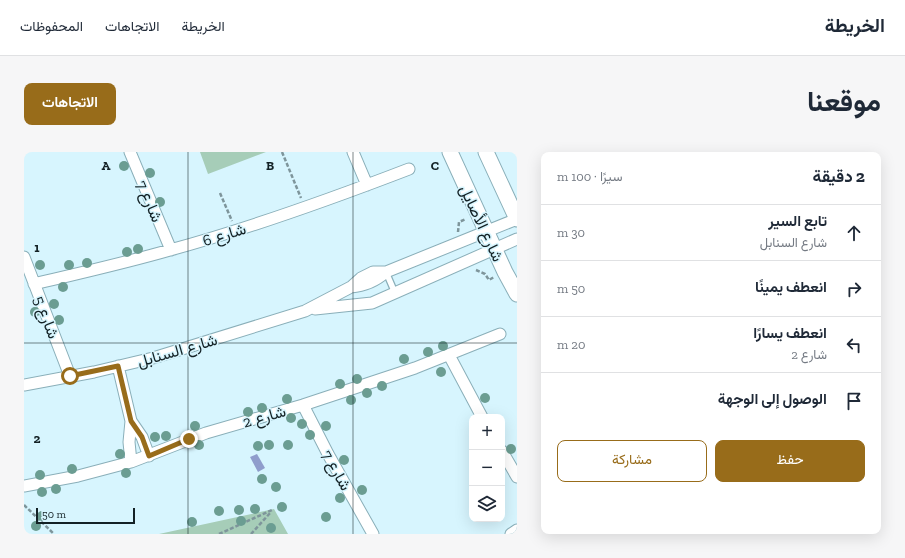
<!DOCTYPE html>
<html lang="ar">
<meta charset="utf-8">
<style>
body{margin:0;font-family:"Zilla Slab",Vazirmatn,serif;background:#f6f6f7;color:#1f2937;direction:rtl}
.controls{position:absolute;right:12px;bottom:12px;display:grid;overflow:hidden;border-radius:8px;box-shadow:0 4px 16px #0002}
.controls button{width:36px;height:36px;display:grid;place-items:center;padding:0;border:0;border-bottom:1px solid #e0e1e3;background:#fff;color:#1f2937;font:20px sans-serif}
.scale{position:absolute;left:12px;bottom:10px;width:99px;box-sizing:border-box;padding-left:4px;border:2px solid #132125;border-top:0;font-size:11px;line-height:14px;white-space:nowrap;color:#132125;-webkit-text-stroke:3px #d7f5fe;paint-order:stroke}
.stop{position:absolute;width:12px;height:12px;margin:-9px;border:3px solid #986c1a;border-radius:50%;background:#fff}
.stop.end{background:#986c1a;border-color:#fff;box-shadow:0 1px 4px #0008}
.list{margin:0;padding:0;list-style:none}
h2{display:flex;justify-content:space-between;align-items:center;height:52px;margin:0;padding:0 16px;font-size:17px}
h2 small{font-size:13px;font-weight:400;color:#747a83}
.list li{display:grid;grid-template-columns:26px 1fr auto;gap:12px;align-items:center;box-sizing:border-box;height:56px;padding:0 16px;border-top:1px solid #e0e1e3}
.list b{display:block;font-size:15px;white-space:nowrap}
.list p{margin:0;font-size:13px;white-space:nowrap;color:#747a83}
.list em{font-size:13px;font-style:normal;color:#747a83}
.actions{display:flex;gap:8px;padding:12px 16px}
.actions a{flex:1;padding:9px 0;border:1px solid #986c1a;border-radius:8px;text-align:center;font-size:14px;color:#986c1a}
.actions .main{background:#986c1a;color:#fff}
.icon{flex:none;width:22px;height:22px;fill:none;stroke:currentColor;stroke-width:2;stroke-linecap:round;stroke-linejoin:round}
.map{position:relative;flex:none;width:493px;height:382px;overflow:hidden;direction:ltr;border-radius:8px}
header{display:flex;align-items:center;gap:24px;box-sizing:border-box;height:56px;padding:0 20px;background:#fff;border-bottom:1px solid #e0e1e3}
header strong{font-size:19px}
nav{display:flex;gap:22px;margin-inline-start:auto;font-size:14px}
.intro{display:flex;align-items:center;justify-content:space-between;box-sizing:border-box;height:96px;padding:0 24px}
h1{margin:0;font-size:28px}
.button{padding:10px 18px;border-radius:8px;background:#986c1a;color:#fff;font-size:14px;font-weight:700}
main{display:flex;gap:24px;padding:0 24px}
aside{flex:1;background:#fff;border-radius:8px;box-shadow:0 4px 16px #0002}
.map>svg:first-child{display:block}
</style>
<header>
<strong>الخريطة</strong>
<nav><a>الخريطة</a><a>الاتجاهات</a><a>المحفوظات</a></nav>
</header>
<div class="intro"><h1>موقعنا</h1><a class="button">الاتجاهات</a></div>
<main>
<aside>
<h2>2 دقيقة<small>سيرًا · 100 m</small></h2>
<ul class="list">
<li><svg class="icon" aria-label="ahead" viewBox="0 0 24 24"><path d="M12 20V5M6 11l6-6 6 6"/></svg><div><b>تابع السير</b><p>شارع السنابل</p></div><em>30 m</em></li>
<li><svg class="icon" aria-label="right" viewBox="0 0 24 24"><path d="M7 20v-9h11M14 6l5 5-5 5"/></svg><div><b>انعطف يمينًا</b></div><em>50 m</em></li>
<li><svg class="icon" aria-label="left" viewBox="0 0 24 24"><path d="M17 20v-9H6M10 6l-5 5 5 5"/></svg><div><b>انعطف يسارًا</b><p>شارع 2</p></div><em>20 m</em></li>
<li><svg class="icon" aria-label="arrive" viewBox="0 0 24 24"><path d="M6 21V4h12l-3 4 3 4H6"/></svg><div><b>الوصول إلى الوجهة</b></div></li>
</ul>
<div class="actions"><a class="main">حفظ</a><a>مشاركة</a></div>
</aside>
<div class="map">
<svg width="493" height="382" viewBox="0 0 493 382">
<rect width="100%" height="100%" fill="#d7f5fe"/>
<path fill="#a6cdb8" d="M176,0H242L184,22Z
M250,357L264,382H135Z"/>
<path fill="#8f9dcc" d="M233,302L241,316L234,320L226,305Z"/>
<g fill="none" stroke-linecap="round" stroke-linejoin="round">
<g stroke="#8aafb9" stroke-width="8">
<path id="service" d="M362,120L371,141"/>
</g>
<g stroke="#8aafb9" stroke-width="13">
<path id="minor" d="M106,0L147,98
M329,0L343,33
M0,105L46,224
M10,132C56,121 101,111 146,98C227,76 307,47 385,17
M327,135C341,134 352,129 362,120L493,67
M291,157L348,151L493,87
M425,203L458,265
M94,214L107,269L105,290L107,310
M0,233L70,220L129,206L281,159L327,135L337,126L349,120H362
M279,253L304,302L349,382
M107,269L118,285L125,304
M478,299L493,325
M0,334L54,324L107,310L182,281L279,253L391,216L476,182
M487,382L493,378"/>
</g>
<g stroke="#8aafb9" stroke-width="17">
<path id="secondary" d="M426,0L481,120L493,142
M462,0L493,67"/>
</g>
<path stroke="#7e959b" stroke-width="2.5" stroke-dasharray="4 2" stroke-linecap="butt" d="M258,0L277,46
M196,41L208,69
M434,80L435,70L442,67
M452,118L461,122L465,128L470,125
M0,353L30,382
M195,382L248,358
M227,382L247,360"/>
<use href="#service" stroke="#fff" stroke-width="5.5"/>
<use href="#minor" stroke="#fff" stroke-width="11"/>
<use href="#secondary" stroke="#fff" stroke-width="15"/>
</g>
<g fill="#6b9d92">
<circle cx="100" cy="14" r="5"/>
<circle cx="126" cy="21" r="5"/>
<circle cx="136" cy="50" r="5"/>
<circle cx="114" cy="97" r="5"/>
<circle cx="103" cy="100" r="5"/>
<circle cx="63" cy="111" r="5"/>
<circle cx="16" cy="113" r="5"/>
<circle cx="45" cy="113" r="5"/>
<circle cx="39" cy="135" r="5"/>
<circle cx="30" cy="152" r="5"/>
<circle cx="11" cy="160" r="5"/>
<circle cx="35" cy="168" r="5"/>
<circle cx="419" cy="194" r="5"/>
<circle cx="404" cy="200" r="5"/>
<circle cx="380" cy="207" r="5"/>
<circle cx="417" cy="220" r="5"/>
<circle cx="333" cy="227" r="5"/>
<circle cx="316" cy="232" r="5"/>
<circle cx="358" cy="234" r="5"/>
<circle cx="343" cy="241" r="5"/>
<circle cx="461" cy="246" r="5"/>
<circle cx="263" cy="247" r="5"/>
<circle cx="327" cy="248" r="5"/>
<circle cx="238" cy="256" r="5"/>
<circle cx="224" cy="260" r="5"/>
<circle cx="267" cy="266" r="5"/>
<circle cx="278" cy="272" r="5"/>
<circle cx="171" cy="274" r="5"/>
<circle cx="302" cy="274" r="5"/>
<circle cx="286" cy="283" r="5"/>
<circle cx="142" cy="284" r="5"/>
<circle cx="131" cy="285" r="5"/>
<circle cx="175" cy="293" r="5"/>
<circle cx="245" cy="293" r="5"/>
<circle cx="264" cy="293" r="5"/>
<circle cx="234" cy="294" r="5"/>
<circle cx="487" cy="297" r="5"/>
<circle cx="96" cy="302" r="5"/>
<circle cx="320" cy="308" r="5"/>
<circle cx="48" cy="317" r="5"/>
<circle cx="102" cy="321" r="5"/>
<circle cx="16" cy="323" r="5"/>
<circle cx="238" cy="327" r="5"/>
<circle cx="252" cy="335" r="5"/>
<circle cx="32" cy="337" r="5"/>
<circle cx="338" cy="338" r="5"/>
<circle cx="18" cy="340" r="5"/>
<circle cx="316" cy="346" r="5"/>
<circle cx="258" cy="355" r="5"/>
<circle cx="231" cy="357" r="5"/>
<circle cx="215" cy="358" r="5"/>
<circle cx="195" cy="359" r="5"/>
<circle cx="18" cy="364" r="5"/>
<circle cx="302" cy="365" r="5"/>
<circle cx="217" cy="369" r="5"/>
<circle cx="168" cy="370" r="5"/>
<circle cx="12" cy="374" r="5"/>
<circle cx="247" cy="376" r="5"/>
</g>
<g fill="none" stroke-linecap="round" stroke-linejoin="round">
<path stroke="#986c1a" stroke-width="5" d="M46,224L94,214L107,269L118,285L125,304L165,287"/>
</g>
<path fill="none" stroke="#132125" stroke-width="1" stroke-opacity="0.55" d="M164,0V382M329,0V382M0,191H493"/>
<g text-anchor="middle" stroke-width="3" stroke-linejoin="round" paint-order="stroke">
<g font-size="16" fill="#132125" stroke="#d7f5fe">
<text transform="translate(126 49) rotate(67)" y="6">شارع 7</text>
<text transform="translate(458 71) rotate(65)" y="6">شارع الأصايل</text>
<text transform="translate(200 82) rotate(-17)" y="6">شارع 6</text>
<text transform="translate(23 165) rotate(69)" y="6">شارع 5</text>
<text transform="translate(153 198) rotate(-16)" y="6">شارع السنابل</text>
<text transform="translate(240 264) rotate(-16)" y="6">شارع 2</text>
<text transform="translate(313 318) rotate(61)" y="6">شارع 7</text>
</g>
</g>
<g font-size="13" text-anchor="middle" font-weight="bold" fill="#132125" stroke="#d7f5fe" stroke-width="3" stroke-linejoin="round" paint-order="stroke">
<text x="82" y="18">A</text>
<text x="246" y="18">B</text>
<text x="411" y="18">C</text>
<text x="13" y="100">1</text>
<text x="13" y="291">2</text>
</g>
</svg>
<div class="controls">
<button>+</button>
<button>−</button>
<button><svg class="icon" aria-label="layers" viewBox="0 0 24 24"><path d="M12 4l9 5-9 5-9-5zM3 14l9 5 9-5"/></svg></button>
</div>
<div class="scale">50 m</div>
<div class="stop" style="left:46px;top:224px"></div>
<div class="stop end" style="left:165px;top:287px"></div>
</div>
</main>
